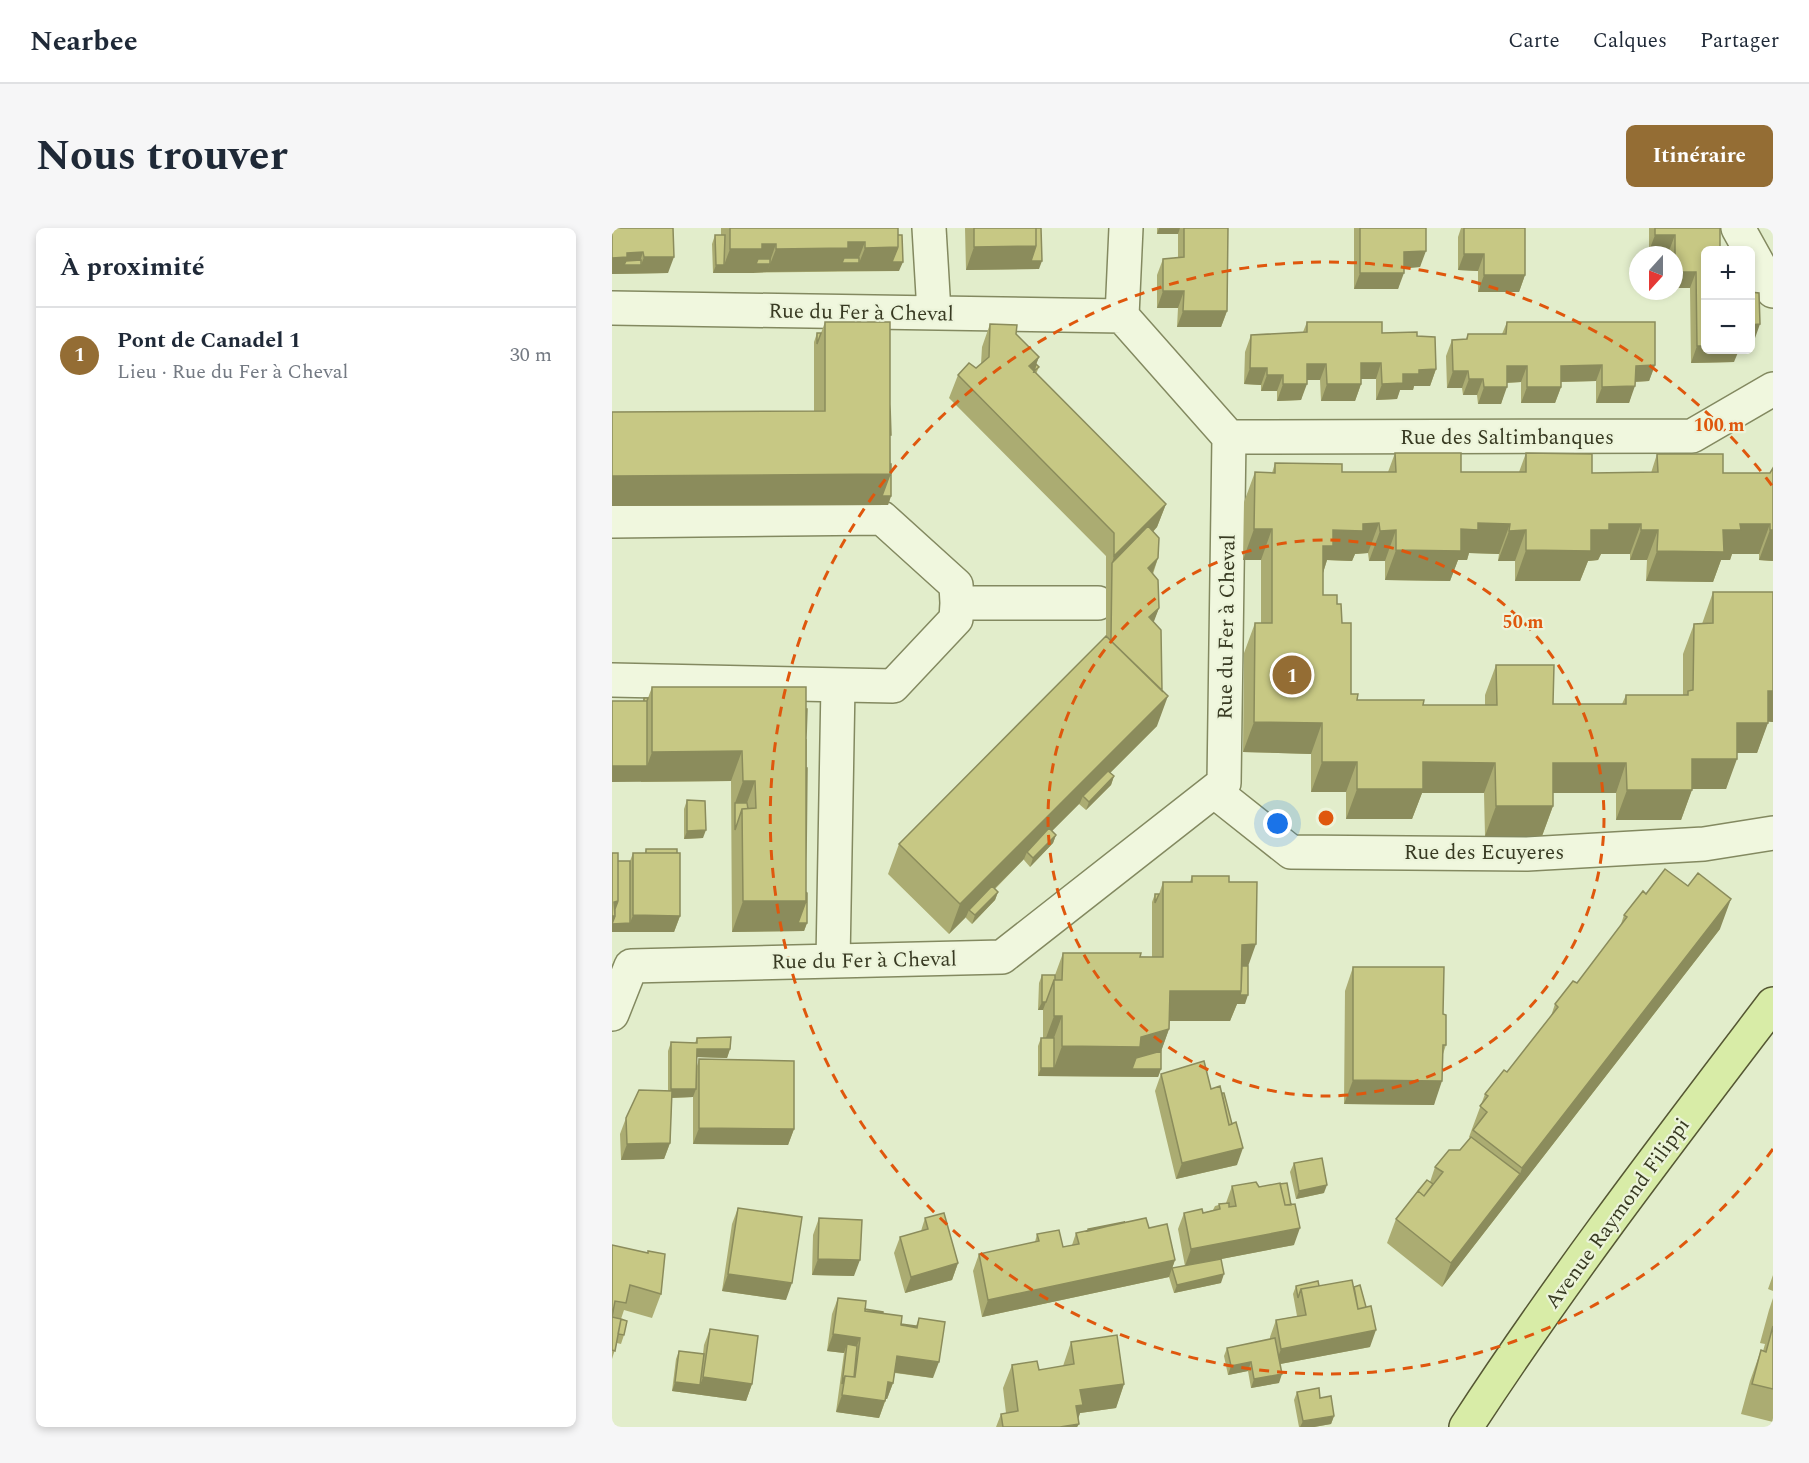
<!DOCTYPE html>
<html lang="fr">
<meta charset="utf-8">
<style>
body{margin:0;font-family:Spectral,serif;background:#f6f6f7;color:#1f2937}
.controls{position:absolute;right:18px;top:18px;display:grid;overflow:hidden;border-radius:9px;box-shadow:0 3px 9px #0003}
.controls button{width:54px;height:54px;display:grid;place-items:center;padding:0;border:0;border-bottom:2px solid #e0e1e3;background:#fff;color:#1f2937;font:30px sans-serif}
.compass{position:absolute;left:1017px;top:18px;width:54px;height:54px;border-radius:50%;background:#fff;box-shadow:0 3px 9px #0003;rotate:201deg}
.you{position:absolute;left:666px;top:596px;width:21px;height:21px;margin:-15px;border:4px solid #fff;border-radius:50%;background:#1a73e8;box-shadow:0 0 0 9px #1a73e833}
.badge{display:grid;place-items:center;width:39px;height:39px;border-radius:50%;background:#946d34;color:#fff;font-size:20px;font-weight:700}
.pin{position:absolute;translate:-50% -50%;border:3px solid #fff;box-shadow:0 2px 6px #0006}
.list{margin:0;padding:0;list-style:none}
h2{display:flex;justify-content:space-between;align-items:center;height:78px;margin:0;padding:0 24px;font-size:26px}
h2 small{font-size:20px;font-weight:400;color:#747a83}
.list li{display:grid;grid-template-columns:39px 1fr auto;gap:18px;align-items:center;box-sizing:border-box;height:96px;padding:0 24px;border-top:2px solid #e0e1e3}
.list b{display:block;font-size:22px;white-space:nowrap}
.list p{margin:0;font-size:20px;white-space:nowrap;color:#747a83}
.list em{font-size:20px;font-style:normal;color:#747a83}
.map{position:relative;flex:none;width:1161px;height:1199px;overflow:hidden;border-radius:9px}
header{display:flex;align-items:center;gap:36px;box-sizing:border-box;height:84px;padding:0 30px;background:#fff;border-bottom:2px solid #e0e1e3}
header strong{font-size:28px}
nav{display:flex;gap:33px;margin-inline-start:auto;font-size:21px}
.intro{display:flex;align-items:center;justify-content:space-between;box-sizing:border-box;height:144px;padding:0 36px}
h1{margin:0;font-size:42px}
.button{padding:15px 27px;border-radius:9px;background:#946d34;color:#fff;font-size:21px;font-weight:700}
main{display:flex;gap:36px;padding:0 36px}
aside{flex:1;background:#fff;border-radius:9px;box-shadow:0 3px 9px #0003}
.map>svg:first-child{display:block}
</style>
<header>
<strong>Nearbee</strong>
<nav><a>Carte</a><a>Calques</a><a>Partager</a></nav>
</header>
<div class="intro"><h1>Nous trouver</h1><a class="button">Itinéraire</a></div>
<main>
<aside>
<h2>À proximité<small></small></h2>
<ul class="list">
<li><span class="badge">1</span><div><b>Pont de Canadel 1</b><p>Lieu · Rue du Fer à Cheval</p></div><em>30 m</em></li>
</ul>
</aside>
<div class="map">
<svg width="1161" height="1199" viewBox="0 0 1161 1199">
<rect width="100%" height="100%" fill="#e2edcb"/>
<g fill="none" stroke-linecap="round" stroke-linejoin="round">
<g stroke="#838960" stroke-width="36">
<path id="minor" d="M317,0L322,84
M1126,0L1161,63
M0,80L510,88L617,209L612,555L390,729L19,738L0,786
M510,88L514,0
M617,209L1080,208L1161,161
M0,293L270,290L344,357L345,375
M0,452L281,458L344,391L345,375H486
M602,563L679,624L915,626L1092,616L1161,605
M221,733L226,457"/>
</g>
<g stroke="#555733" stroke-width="36">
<path id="major" d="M854,1199C949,1053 1056,914 1161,776"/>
</g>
<use href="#minor" stroke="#f0f7de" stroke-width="33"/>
<use href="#major" stroke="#d8eca7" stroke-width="33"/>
</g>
<path fill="#abac72" d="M61,0L56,45L0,46Z
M109,0H286L287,43L101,45L100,16L103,7H109Z
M353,0H429L427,41L354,42Z
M545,0H616L615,83L609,99H565L566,80H545V47L551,31L566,30V6H545Z
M742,0H814L808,39L792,40L786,61H742Z
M849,0H913V47L907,64H866V43L846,42V9Z
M1037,0H1108V22L1122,134L1079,135L1078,60H1062V27H1057V23H1037Z
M213,94L278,209L279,268L276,277L0,278L202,183V114L205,105H209Z
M695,94L770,105L805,108L824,141L818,158H802L801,162H788L785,171L764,172V151H749V156L743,173H709L708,152H695L689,172L665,173V163H649V157L632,156L633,124L639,107L691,104Z
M895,94L1043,137L1037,153L1023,154L1017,175H984V153L949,154V159L943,175H909V154L895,155L889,176H866L865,167H851L850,160H835L834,128L840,112L854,111L856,106H890Z
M378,96L427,129L424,136L427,139L424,146L554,276L545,299L541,304L546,330L541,346L547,380L541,394L545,498L498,545L502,548L499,557L474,582L467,576L468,575L440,603L444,607L441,615L418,639L412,632V631L383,661L386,664L383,672L360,696L354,690V689L337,706L276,646L287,616L494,408V328L337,170L346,147L364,140L369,136L370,119Z
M783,225L849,244H907L914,225L980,245H1039L1045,226L1111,245H1158L1161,240V333L1147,332V326H1120L1118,332H1109L1101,354L1034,353L1035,332H1018V326H989L986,332L976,333L968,353H903V333H886L887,326L857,325L855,332H846L838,353L773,352V333H757L756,325L743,326L740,333L715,332L711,345V367L725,376L730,395L739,466L745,472L811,477H873V467L884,437L941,476H1010L1014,467H1071V426L1082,396H1090L1101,364H1161V494L1156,493L1145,525H1125L1114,561H1080L1069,592H1004V565H941V578L930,608H873L872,565H810L800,591H734V564H699V526L631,524L632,425L643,395H649V332H631L632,274L643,244L660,245L663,235L730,244H776Z
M40,459L195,511L194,664L195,695L192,703L120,704L119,553L29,554L31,473L32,470H36Z
M75,572L91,610L72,611V581Z
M34,621L68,688L62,704H0V625L6,633H18L21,625H33Z
M580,648L617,654L636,738L633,776H625L618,793H557V801L549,823V841L546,849L426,848V818L429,810H431V782H426L427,755L430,747H443L451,725L540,729V674L543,666H547L551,654H578Z
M1034,666L1108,701L830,1059L775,1015L784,991L818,954L823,939L848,922L858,910L857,909L873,866L895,844L939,788L943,776L965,755L1008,699L1012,687Z
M741,739L831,786L834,817L831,826L822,877L732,876L733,763Z
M85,810L118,821L115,830L85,829V838L87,831L182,901L176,917L81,916V868V869L60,870L58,915L52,931L9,932L8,906L14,890L56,863V823L59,814L83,815Z
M549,846L625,937L564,951L543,863Z
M682,935L712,965L684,971L678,944Z
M620,958L647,959L682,1017L609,1031V1055L562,1065L557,1049L560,1040L573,1038L566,1001L572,985H591L601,982L603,978L614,975Z
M126,980L174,1072L110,1063L120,996Z
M207,990L242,1048L200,1047L201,1007Z
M313,990L346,1035L340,1052L293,1065L282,1025L288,1009L309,1003Z
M513,994L537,1000L563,1032L557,1049L370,1089L361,1043L367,1026L423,1014L425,1006L451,1019L460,1017L464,1005L475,1003L476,1001Z
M0,1017L49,1066L40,1090L12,1082L9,1091L12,1107L9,1116L5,1115L0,1131Z
M1161,1047V1063L1156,1061Z
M684,1058H707L758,1119L668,1136L667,1155L639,1160L636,1143L616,1147L612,1128L615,1120L658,1111V1109L664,1092L685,1088L681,1066Z
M226,1070L253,1081L271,1085L289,1096L304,1098L307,1090L321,1150L283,1145L281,1155L275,1171H274L267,1190L224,1184L232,1125L215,1123L220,1086Z
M1161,1070V1194L1129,1186L1138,1153L1149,1122L1151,1123L1153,1116L1148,1115L1157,1082Z
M98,1101L140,1156L134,1173L60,1163L64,1131L67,1123L91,1126L92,1117Z
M459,1114L512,1156L504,1180L468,1185L466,1191L467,1196L465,1199H384L389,1186L394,1185L391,1160L400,1137L427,1142L451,1138Z
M685,1164L722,1188L719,1196L702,1199H687L682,1172Z"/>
<path fill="#8b8c5c" d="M547,0H568L566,6H545Z
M1043,7H1063L1057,23H1037Z
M236,14H253L245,35H247L253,20L286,19L291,34L287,43H227L229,38L227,43L155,44L164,21Z
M150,16H164L157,36H158L155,44L141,45L143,40L141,45H101L104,37H112L118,21Z
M424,18L430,33L427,41L354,42L362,19Z
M814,23L808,39L786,41L792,24Z
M31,24L27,37H29L32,29H62L56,45L0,46V30L15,25Z
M852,26H872L866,43L846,42Z
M1063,44H1084L1078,60H1062Z
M748,45H792L786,61H742Z
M872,47H913L907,64H866Z
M551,63H572L566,80H545Z
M571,83H615L609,99H565Z
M1148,96L1142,113H1138V97Z
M1085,118H1094V122H1127L1122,134L1079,135Z
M427,129L418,152L417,138Z
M749,135H769L764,151H743Z
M695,136H714L708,152H689Z
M990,137L984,153L943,154L949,138Z
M1043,137L1037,153L1018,154L1024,138Z
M895,138H915L909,154L889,155Z
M638,140H655L649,157L632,156Z
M824,141L818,158H802L801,162H788L785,171L764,172L770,156L791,146L807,142Z
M841,143H856L850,160H835Z
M655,147H671L665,163H649Z
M857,151H871L865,167H851Z
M671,156H695L689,172L665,173Z
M715,156H749L743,173H709Z
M1023,158L1017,175H984L990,159Z
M872,159H895L889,176H866Z
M915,159H949L943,175H909Z
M278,246L279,268L276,277L0,278V248Z
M554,276L545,299L500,346V335L502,328Z
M767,295L756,325L743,326L740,333L715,332L710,348L711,318L721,302L751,296Z
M866,295L898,296L887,326L857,325L855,332H846L838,353L773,352L784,322Z
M997,296H1029L1018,326H989L986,332L976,333L968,353H903L914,322Z
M1128,296H1158L1147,326H1120L1118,332H1109L1101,354L1034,353L1045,323Z
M642,301H660L649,332H631Z
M784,302L773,333H757L768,303Z
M914,302L903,333H886L897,303Z
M1029,302H1046L1035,332H1018Z
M1158,302H1161V333L1147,332Z
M546,330L540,346L536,340Z
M547,380L541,396L537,389Z
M1156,463H1161V494L1145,493Z
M556,468L545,498L473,570L471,568L468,575L417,626L415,624L412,631L359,684L357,682L354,689L337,706L348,676Z
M642,494L710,495L699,526L631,524Z
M1125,495H1156L1145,525H1114Z
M130,523L119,553L0,554V538H35L40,524Z
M1080,531H1125L1114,561H1069Z
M710,534H745L734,564H699Z
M811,534L883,535L872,565H810L800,591H734L745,561Z
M941,535H1014L1004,565H930Z
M502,548L499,557L474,582L477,574Z
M131,553H143L132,583L123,575Z
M1015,562H1080L1069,592H1004Z
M884,578H941L930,608H873Z
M94,602L91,610L72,611L75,603Z
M444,607L441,615L418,639L421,630Z
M386,664L383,672L360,696L363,687Z
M1119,671L1108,701L830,1059L839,1035L908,946L910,940Z
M6,673L3,688L18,695L21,687L68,688L62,704H0V679L2,674Z
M131,673H194L195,695L192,703L120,704Z
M644,716L633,747L622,739L630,717Z
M558,763H629L636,767L633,776H625L618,793H547Z
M430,774H434L431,782H426Z
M442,788H450L439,818H431Z
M557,801L546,832L549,841L546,849L426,848L429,840H442L450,818L529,809Z
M85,821H118L115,830L82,829Z
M741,852L830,853L822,877L732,876Z
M59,861H84L81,869L56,870Z
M87,900L182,901L176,917L81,916Z
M58,915L52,931L9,932L15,916Z
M631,920L625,937L564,951L570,935Z
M715,957L712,965L684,971L687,963Z
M688,1000L682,1017L573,1038L579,1021Z
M206,1031L248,1032L242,1048L200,1047Z
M563,1032L557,1049L370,1089L376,1072Z
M346,1035L340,1052L293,1065L299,1049Z
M116,1046L180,1055L174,1072L110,1063Z
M612,1046L609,1055L562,1065L565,1057Z
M764,1102L758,1119L663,1137L669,1121Z
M221,1106L248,1110L242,1126L235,1116L232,1125L215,1123Z
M285,1128L327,1134L321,1150L279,1144Z
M639,1134L636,1143L616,1147L619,1138Z
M670,1146L667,1155L639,1160L642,1151Z
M91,1149L140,1156L134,1173L60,1163L63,1154L88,1157Z
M276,1154L281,1155L275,1171L270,1170Z
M512,1156L504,1180L468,1185L464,1197L467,1196L465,1199H448L468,1162Z
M230,1167L273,1173L267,1190L224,1184Z
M722,1188L719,1196L702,1199H688L691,1193Z"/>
<path fill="#c7c884" stroke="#8b8c5c" stroke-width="1.5" d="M0,0H61L62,29H32L31,24L15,25V29L0,30Z
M118,0H286V19L253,20V14H236V20L164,21V16H150V21H118Z
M362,0H424V18L362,19Z
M424,0H429L430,33H419L424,18Z
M572,0H616L615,83H571L572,63H551V31L572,29Z
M748,0H814V23L792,24V45H748Z
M852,0H913V47H872V26H852Z
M1043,0H1108V22H1094V118H1085L1084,44H1063V7H1043Z
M103,7H113L112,37H104Z
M286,7H290L291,34H280L286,19Z
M232,30H247V35H230Z
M146,31H158V36H144Z
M29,32V37H12L14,33Z
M1138,64L1147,65L1148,96L1138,97Z
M213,94H278V246L0,248V184L213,183Z
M695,94H770V105L805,104V108L823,109L824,141L807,142V146H791V155L770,156L769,135H749V156H715L714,136H695V156H671V147H655V140H638L639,107L695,104Z
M895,94H1043V137L1024,138L1023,158L990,159V137L949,138V159H915V138H895V159H872L871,151H857L856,143H841L840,112L855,111L856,106H894Z
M378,96L405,97L404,106L427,129L417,138L554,276L502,328V305L346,147L357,135L364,140L377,129Z
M205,105H209L205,116Z
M424,136L427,139L422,143Z
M278,176L279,207H278Z
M783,225H849V244H914V225L980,226V245L1046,244L1045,226H1111V245H1158L1161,240V302H1158V296H1128L1129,302H1111L1112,324L1045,323L1046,302H1029V296H997V302H979V323L914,322V302L897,303L898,296L866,295V302L849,301V323L784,322V302L768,303L767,295L751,296V303L721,302V318H711V367H725V376H729L730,395H739V466H746L745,472H812L811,477H885L884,437H942L941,476H1014V467H1076V463L1081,462L1082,396L1101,395V364H1161V463H1156V495H1125V531H1080V562H1015L1014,535H941V578H884L883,535L811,534V561H745V534H710V495L642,494L643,395H660V301H642L643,244L663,245V235L730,236V244H784Z
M278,236H279V268H270L278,246Z
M536,298L547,310L546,330L536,340L546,352L547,380L537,389L549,402L550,463L498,412L499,411L500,335Z
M494,408L556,468L348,676L287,616Z
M40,459H194V673H131L130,581L144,580L143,553H131L130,523L40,524Z
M32,470H36L35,473H32Z
M0,473H35V538H0Z
M194,481H195L194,511Z
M194,540H195L194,634Z
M496,543L502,548L477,574L471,568Z
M75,572L93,573L94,602L75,603Z
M123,575H135L136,581H130L123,602Z
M437,600L444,607L421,630L415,624Z
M34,621H65V625H34Z
M0,625H6V673L2,674L3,688H0Z
M21,625H68V688L21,687Z
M6,633H18V695L0,696L3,688V681L6,673Z
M1053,641L1076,658L1086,645L1119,671L910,940L861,902L875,884L868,878L876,868L873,866L892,842L895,844L946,779L943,776L961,753L965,755L1015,689L1012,687L1031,663L1034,666Z
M580,648H617V654H645L644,716L630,717L629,763H558L557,801L529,809L528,819L450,818V788H442V752H450L451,725H529L528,729H551V654H580Z
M380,658L386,664L363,687L357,682Z
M194,664L195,665V695H186L194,673Z
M543,666H547L543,675Z
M630,738H636V767H628L629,763Z
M741,739H832L831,786L834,787V817H831L830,853L741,852Z
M430,747H443V752H442L434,774H430Z
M119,809L118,821H85L84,861H59V814L85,815V810Z
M429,810H442V840H429Z
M549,823V841H520L524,830Z
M87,831L182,833V901L87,900Z
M592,833L599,861L608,858L617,897L624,894L631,920L570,935L549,846Z
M27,862L60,863L58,915L15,916L14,890Z
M610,865H612L620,896L617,897Z
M859,909L908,946L839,1035L784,991L806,963L812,968L831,944L823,939L837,922H848Z
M710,930L715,957L687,963L682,935Z
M815,952L821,956L812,968L806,963Z
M644,954L647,959L668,955L673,977L683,976L688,1000L579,1021L572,985L590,981L591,985L608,981L607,976L617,975V979L624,978L620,958Z
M675,955L679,977H673L668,956Z
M126,980L190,989L180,1055L116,1046Z
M332,985L346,1035L299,1049L288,1009L316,1001L313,990Z
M207,990L250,992L248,1032L206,1031Z
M534,990L537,1000L555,996L563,1032L376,1072L367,1026L427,1013L425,1006L447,1002L451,1019L467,1016L464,1005Z
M512,994H513L476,1003V1001Z
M0,1017L36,1025V1023L53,1026L49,1066L18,1057L14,1075L3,1073L0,1089L9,1091L3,1123L0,1122Z
M609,1031L612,1046L565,1057L560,1040Z
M740,1052L746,1081L759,1078L764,1102L669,1121L664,1092L694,1087L689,1061Z
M706,1053L707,1058L689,1061L686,1070L684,1058Z
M748,1057L754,1079L746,1081L742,1059Z
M226,1070L254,1073L253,1083L290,1088L289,1097L305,1100L307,1090L333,1094L327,1134L285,1128L281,1155L276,1154L273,1173L230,1167L233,1148L243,1149L248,1110L221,1106Z
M253,1081L271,1084V1085L253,1083Z
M9,1091L15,1093L12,1107L6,1106Z
M289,1096L304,1098L303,1099L289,1097Z
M1161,1098V1161L1140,1156L1149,1122L1154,1124Z
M98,1101L146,1108L140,1156L91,1149Z
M505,1107L512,1156L468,1162L471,1177L464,1178L467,1196L448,1199H391L389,1186L406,1183L400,1137L425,1133L427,1142L462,1136L459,1114Z
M663,1110L670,1146L642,1151L639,1134L619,1138L615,1120Z
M235,1116L245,1118L242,1149L233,1148L230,1156Z
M67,1123L92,1126L88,1157L63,1154Z
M707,1160L708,1170L719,1168L722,1188L691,1193L685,1164Z"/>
<g fill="none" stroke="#df570d" stroke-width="3" stroke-dasharray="10 8">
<circle cx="714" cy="590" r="278"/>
<path d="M1161 921A556 556 0 1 1 1161 259"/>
</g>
<g text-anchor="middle" stroke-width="4.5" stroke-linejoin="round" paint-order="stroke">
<g font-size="21" fill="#383a22" stroke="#ecf4da">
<text transform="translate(249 84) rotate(1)" y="7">Rue du Fer à Cheval</text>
<text x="895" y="216">Rue des Saltimbanques</text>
<text transform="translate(614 399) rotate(-89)" y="7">Rue du Fer à Cheval</text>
<text x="872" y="631">Rue des Ecuyeres</text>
<text transform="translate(252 732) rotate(-1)" y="7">Rue du Fer à Cheval</text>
<text transform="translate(1005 985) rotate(-54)" y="7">Avenue Raymond Filippi</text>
</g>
</g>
<circle cx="714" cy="590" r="9" fill="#df570d" stroke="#ecf4da" stroke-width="3"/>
<g font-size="18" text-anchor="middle" font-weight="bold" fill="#df570d" stroke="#ecf4da" stroke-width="4.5" stroke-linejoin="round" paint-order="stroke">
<text x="1107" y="203">100 m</text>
<text x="911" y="400">50 m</text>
</g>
</svg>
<div class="controls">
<button>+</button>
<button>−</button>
</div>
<svg class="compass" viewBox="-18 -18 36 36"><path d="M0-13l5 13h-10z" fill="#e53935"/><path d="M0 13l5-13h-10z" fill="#747a83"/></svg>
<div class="you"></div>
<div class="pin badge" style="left:680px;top:447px">1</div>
</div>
</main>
